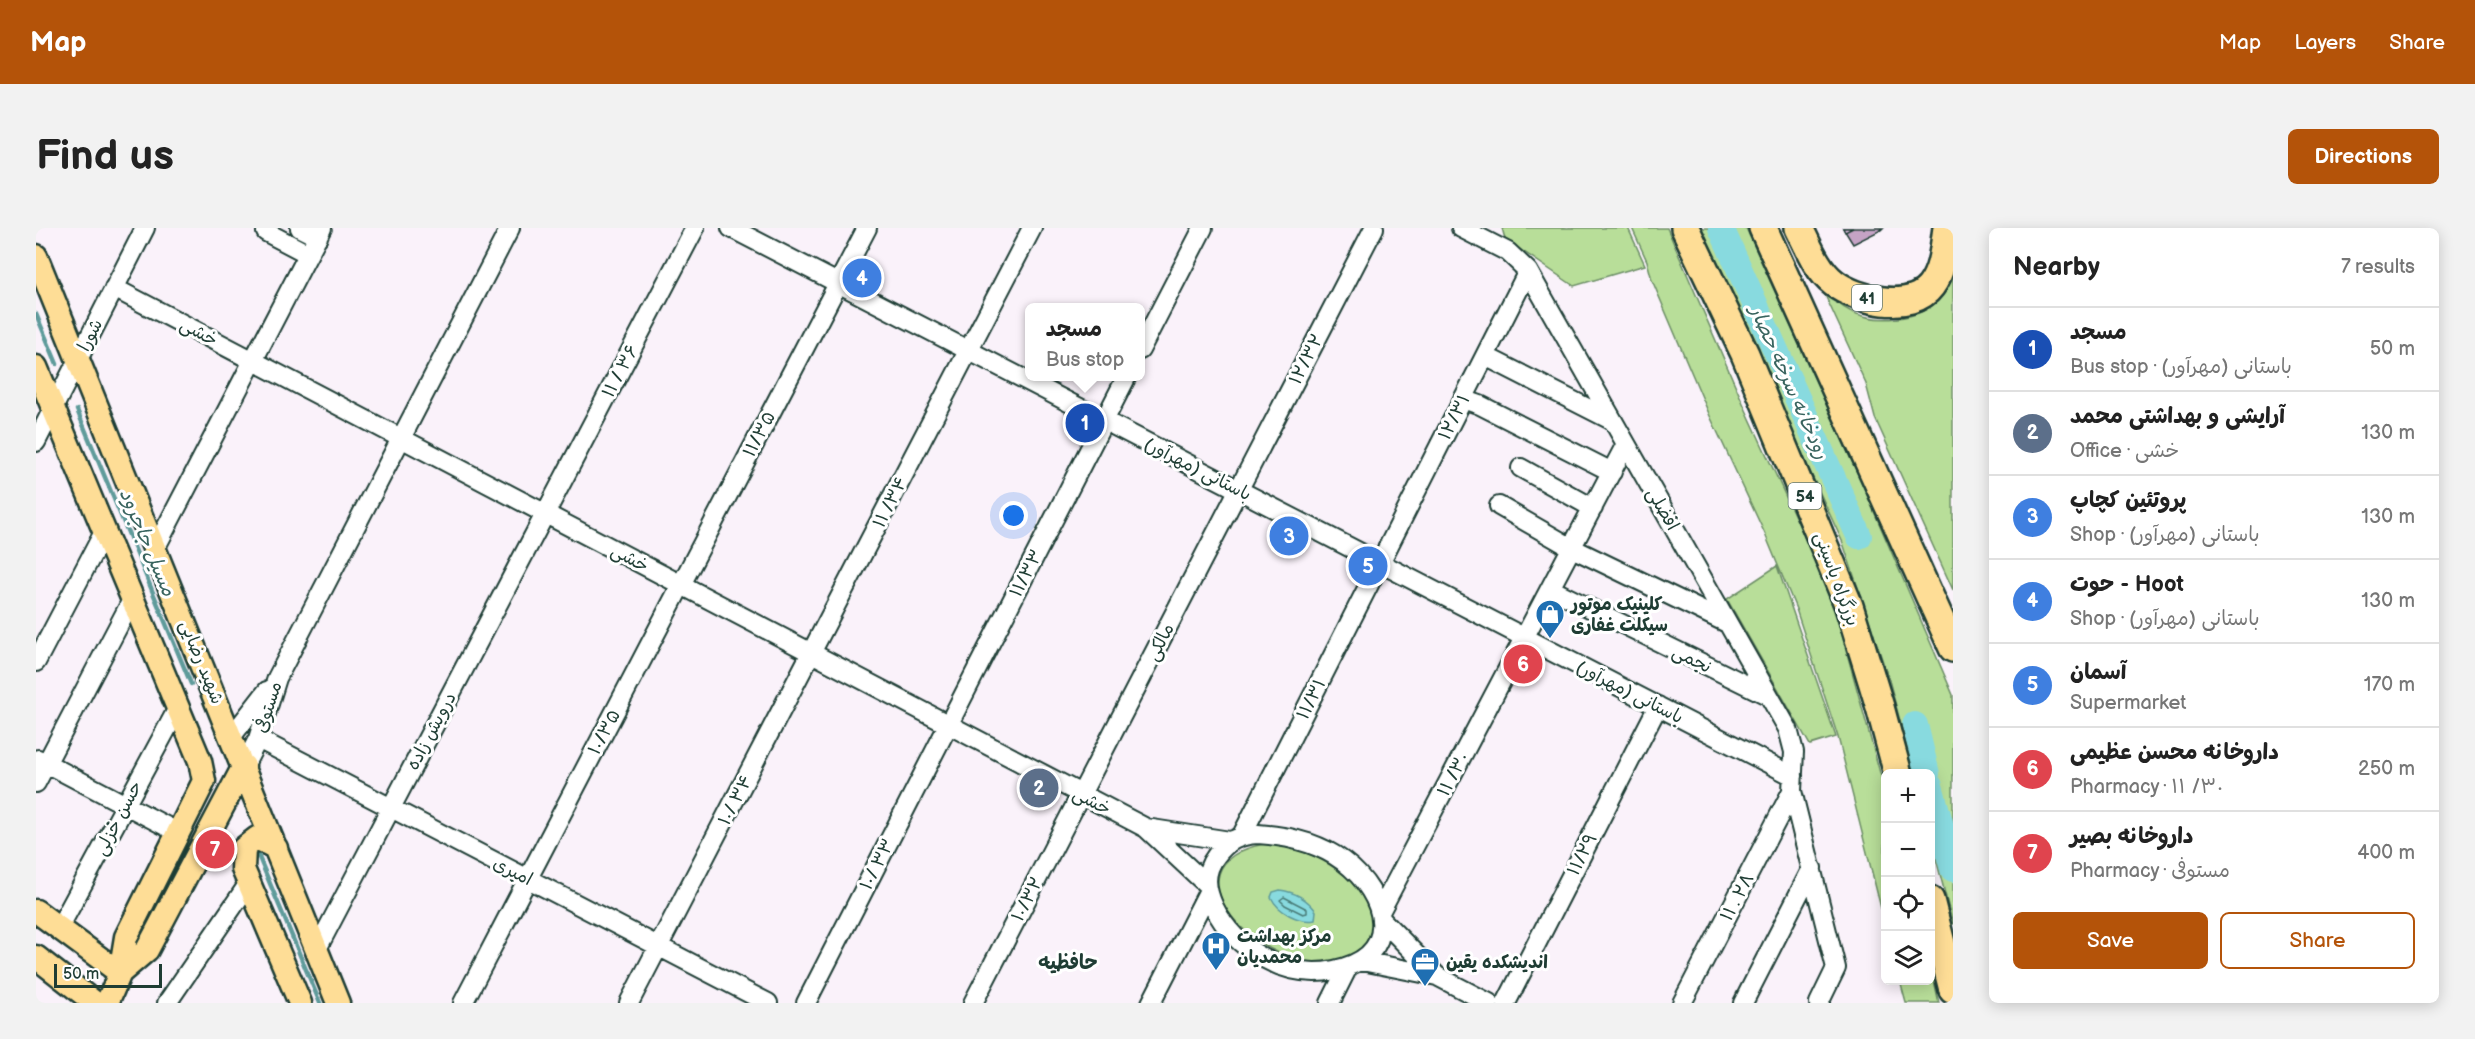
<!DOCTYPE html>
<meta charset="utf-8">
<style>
body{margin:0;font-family:"Balsamiq Sans","Playpen Sans Arabic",sans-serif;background:#f2f2f2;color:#222}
.controls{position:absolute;right:18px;bottom:18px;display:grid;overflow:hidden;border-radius:9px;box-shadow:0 3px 15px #0003}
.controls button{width:54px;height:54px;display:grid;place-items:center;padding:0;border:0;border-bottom:2px solid #e0e0e0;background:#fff;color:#222;font:30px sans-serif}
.scale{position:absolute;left:18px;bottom:15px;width:108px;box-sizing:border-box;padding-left:6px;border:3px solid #1f3d34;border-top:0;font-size:16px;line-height:21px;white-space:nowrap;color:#1f3d34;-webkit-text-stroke:4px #fff;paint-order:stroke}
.you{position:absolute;left:978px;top:288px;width:21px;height:21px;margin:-15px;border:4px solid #fff;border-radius:50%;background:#1a73e8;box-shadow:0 0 0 9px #1a73e833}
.badge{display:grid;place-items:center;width:39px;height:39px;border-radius:50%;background:#b45309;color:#fff;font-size:20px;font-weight:700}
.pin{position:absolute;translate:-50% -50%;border:3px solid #fff;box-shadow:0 2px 6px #0006}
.popup{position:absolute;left:989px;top:75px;width:120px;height:78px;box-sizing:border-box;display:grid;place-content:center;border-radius:9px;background:#fff;filter:drop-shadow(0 2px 4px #0005);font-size:20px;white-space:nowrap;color:#767676}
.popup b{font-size:22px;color:#222}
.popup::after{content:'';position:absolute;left:50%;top:100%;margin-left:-12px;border:12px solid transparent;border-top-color:#fff}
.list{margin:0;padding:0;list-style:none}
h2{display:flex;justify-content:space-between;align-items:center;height:78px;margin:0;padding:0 24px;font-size:26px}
h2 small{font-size:20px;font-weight:400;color:#767676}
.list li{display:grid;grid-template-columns:39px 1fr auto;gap:18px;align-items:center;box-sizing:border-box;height:84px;padding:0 24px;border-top:2px solid #e0e0e0}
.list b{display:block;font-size:22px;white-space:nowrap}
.list p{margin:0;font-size:20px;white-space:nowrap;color:#767676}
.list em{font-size:20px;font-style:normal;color:#767676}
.actions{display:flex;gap:12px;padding:18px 24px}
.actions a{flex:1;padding:14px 0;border:2px solid #b45309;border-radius:9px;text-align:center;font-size:21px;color:#b45309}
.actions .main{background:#b45309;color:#fff}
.icon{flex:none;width:33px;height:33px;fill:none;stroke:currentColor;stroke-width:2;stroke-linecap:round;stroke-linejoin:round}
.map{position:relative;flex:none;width:1917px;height:775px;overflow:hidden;border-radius:9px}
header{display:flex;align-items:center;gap:36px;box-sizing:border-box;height:84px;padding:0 30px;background:#b45309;color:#fff}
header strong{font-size:28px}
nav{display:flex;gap:33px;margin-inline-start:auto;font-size:21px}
.intro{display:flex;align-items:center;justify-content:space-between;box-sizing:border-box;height:144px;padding:0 36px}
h1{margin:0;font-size:42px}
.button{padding:15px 27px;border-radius:9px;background:#b45309;color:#fff;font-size:21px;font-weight:700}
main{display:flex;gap:36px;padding:0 36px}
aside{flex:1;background:#fff;border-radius:9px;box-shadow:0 3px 15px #0003}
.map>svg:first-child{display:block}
</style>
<header>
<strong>Map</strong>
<nav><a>Map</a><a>Layers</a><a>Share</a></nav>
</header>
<div class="intro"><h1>Find us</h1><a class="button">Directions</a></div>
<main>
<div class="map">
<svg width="1917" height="775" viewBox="0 0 1917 775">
<rect width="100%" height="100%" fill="#faf2fa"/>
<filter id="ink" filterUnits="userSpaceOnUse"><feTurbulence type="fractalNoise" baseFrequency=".0167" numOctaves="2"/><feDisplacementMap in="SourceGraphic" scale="12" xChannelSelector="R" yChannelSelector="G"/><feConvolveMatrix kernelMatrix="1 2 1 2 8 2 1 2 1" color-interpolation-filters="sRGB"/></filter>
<g filter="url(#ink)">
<path fill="#b8de99" stroke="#6c8e66" stroke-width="1.5" d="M1466,0H1592L1609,37L1538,58L1469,11Z
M1596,0H1631L1710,182L1784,343L1804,400L1849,563V696L1802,509L1760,381L1729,306L1674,188L1616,52L1611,33Z
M1665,0H1710L1824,251L1917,467V697L1895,611L1894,546L1878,545L1853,452L1807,315L1737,163Z
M1917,48V362L1839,190L1830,156L1783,54C1792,64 1801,77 1814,83C1840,96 1882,93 1903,72C1910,65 1913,57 1917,48Z
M1741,338L1800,509L1774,517L1691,371Z
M1228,616C1253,618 1277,625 1297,639C1312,649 1334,669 1337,688C1342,711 1322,729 1302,733C1226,750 1120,637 1228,616Z
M1895,739L1903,775H1870L1864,753L1894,752Z"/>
<path fill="#88dadf" stroke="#5e9b9b" stroke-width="1.5" d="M1244,662C1259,664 1272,672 1280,683L1279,692C1263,695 1242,684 1235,669L1237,664Z"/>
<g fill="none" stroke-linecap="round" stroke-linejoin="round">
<path stroke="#497c78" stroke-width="1.5" d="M1248,669L1271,681V685L1267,686L1249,677L1244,672Z"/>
<path stroke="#5e9b9b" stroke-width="4.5" d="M0,86L21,136
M41,182L155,456
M222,627L284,775"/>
<path stroke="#88dadf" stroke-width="26" d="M1685,0L1823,308
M1879,497L1891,546
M1894,558L1917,641"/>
<g stroke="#1f3d34" stroke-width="22">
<path id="minor" d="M264,0L282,9
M695,0L1757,548
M1425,0L1472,24L1492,43L1752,501L1758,524L1756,563L1800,740L1783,775
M230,4L272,26
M78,60L1110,600L1170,656
M1104,122L1167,0
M1449,128L1577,193
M1427,171L1444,177L1576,244
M0,214L109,0
M1485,240L1557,280
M1463,278L1536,320L1691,395
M119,321L286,0
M1515,361L1733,468
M0,434L68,304
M196,508L231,463
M222,511L732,775
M2,531L143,605
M208,538L222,511L241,450L474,0
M0,555L96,372
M1110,600L1194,613
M1222,606C1252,608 1282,614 1307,633C1352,667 1367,728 1298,742C1250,752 1199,722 1178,679C1170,661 1167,645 1180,628C1191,613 1203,607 1222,606Z
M1206,607L1492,43
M1345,682L1590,216
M1347,693L1401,748L1453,775
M23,700L142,480
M281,721L659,0
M1326,733L1401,748
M131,775L213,655
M427,775L831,0
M593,775L996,0
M770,775L1091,148
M937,775L1338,0
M1115,775L1172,664
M1294,775L1312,739
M1470,775L1622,478
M1646,775L1756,563
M1707,775L1776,640"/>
</g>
<g stroke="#1f3d34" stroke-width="27">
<path id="major" d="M0,28L302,775
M0,139L164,533L168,553L90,709L84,745L71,775
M240,620L221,610L208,620L207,641L264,775
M0,683L84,745
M0,729L59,775
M84,745L111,722L208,538"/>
</g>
<g stroke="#1f3d34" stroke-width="32">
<path id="highway" d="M1649,0L1709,126L1813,378L1844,479L1862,546
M1727,0L1917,420
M1763,0C1772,18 1781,42 1798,55C1820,72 1875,85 1895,58C1907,42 1908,19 1911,0
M1894,672L1917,762"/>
</g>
<use href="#minor" stroke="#fff" stroke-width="18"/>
<use href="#major" stroke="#fedd96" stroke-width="22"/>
<use href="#highway" stroke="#fedd96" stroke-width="27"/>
</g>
<path fill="#c5a3c5" stroke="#1f3d34" stroke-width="1.5" d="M1807,0H1847L1845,2L1817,16Z"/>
<path fill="#e5bde5" stroke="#1f3d34" stroke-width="1.5" d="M1807,0H1817L1809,4Z"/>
</g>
<defs>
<g id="shop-pin" transform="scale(1.5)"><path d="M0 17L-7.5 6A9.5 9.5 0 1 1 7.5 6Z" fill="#1f6fb2" stroke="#fff"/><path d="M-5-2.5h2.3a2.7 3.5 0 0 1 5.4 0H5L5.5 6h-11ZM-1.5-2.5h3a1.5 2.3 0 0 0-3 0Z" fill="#fff"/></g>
<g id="hospital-pin" transform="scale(1.5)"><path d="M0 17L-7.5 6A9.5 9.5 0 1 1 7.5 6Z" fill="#1f6fb2" stroke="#fff"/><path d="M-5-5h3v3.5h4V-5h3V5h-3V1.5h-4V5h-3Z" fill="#fff"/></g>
<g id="office-pin" transform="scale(1.5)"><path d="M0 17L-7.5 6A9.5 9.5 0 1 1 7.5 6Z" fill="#1f6fb2" stroke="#fff"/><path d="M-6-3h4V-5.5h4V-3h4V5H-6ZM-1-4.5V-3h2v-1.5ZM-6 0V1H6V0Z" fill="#fff"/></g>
</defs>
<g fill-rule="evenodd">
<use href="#shop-pin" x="1514" y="386"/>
<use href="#hospital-pin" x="1180" y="718"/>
<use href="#office-pin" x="1389" y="734"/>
</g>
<g text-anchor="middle" stroke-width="6" stroke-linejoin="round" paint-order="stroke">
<g fill="#fff" stroke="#627771" stroke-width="1.5">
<rect x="1816" y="57" width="30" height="26" rx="4.5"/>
<rect x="1752.5" y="255" width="33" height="26" rx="4.5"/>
</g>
<g font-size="16" font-weight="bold" fill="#1f3d34">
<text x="1831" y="76">41</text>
<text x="1769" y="274">54</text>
</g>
<g font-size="18" fill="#1f3d34" stroke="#fff">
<text transform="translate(163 104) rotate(28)" y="6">خشی</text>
<text transform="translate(54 107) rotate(-63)" y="6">شورا</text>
<text transform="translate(1270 131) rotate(-63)" y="6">۱۲/۳۲</text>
<text transform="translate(584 143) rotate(-62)" y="6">۱۱ / ۳۶</text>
<text transform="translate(1418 189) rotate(-63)" y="6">۱۲/۳۱</text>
<text transform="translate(723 206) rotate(-62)" y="6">۱۱/۳۵</text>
<text transform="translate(1162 241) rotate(27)" y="6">باستانی (مهرآور)</text>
<text transform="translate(854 274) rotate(-63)" y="6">۱۱ /۳۴</text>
<text transform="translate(1627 281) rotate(60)" y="6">افضلی</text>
<text transform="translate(594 330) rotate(28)" y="6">خشی</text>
<text transform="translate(990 345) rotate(-63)" y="6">۱۱/۳۳</text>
<text transform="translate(1801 351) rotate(70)" y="6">بزرگراه یاسینی</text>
<text transform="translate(1124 414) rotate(-63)" y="6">مالکی</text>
<text transform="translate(1656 431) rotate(26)" y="6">نجمی</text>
<text transform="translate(166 434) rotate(68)" y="6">شهید رضایی</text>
<text transform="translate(1594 464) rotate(27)" y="6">باستانی (مهرآور)</text>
<text transform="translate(1275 471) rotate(-63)" y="6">۱۱/۳۱</text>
<text transform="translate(232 479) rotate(-72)" y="6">مستوفی</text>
<text transform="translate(395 503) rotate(-62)" y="6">درویش زاده</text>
<text transform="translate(568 504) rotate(-62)" y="6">۱۰/۳۵</text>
<text transform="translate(1417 546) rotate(-62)" y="6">۱۱ /۳۰</text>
<text transform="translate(699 572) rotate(-63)" y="6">۱۰/ ۳۴</text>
<text transform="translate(1056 573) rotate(27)" y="6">خشی</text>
<text transform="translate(82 590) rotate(-62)" y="6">حسن خزلی</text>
<text transform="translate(1546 626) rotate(-63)" y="6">۱۱/۲۹</text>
<text transform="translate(841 636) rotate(-63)" y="6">۱۰/ ۳۳</text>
<text transform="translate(477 643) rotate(27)" y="6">امیری</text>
<text transform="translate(1701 669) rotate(-62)" y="6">۱۱ . ۲۸</text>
<text transform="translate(991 671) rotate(-63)" y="6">۱۰/۳۲</text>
</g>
<g font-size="18" font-weight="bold" fill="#1f3d34" stroke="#fff" text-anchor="start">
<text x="1535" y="382">کلینیک موتور<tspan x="1535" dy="21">سیکلت غفاری</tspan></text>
<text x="1201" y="714">مرکز بهداشت<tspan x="1201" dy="21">محمدیان</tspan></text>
<text x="1410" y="740">اندیشکده یقین</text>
</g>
<g font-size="20" font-style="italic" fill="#39645f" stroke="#fff">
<text transform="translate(1754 154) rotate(66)" y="7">رودخانه سرخه حصار</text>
<text transform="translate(112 314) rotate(67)" y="7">مسیل جاجرود</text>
</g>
<g font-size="20" font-weight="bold" fill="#1f3d34" stroke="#fff">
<text x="1032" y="741">حافظیه</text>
</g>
</g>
</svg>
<div class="controls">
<button>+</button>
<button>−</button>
<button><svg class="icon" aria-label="locate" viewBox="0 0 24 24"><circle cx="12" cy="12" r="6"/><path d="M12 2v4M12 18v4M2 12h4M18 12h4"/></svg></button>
<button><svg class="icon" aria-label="layers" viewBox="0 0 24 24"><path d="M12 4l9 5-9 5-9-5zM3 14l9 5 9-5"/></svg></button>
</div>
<div class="scale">50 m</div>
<div class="you"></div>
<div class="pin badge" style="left:1049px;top:195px;background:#1a4fb4">1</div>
<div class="popup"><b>مسجد</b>Bus stop</div>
<div class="pin badge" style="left:1003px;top:560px;background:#5c6f8a">2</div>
<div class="pin badge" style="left:1253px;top:308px;background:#3f7fe0">3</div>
<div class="pin badge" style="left:826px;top:50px;background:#3f7fe0">4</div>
<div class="pin badge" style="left:1332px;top:338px;background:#3f7fe0">5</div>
<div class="pin badge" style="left:1487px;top:436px;background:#e0444e">6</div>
<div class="pin badge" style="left:179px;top:621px;background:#e0444e">7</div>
</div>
<aside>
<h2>Nearby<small>7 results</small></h2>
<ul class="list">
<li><span class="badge" style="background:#1a4fb4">1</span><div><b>مسجد</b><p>Bus stop · باستانی (مهرآور)</p></div><em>50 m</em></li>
<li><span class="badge" style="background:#5c6f8a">2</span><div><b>آرایشی و بهداشتی محمد</b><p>Office · خشی</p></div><em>130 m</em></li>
<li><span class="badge" style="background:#3f7fe0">3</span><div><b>پروتئین کچاپ</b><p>Shop · باستانی (مهرآور)</p></div><em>130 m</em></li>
<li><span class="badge" style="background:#3f7fe0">4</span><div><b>حوت - Hoot</b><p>Shop · باستانی (مهرآور)</p></div><em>130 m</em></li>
<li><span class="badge" style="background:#3f7fe0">5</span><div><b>آسمان</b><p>Supermarket</p></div><em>170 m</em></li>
<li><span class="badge" style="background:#e0444e">6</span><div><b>داروخانه محسن عظیمی</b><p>Pharmacy · ۱۱ /۳۰</p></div><em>250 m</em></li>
<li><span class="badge" style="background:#e0444e">7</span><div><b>داروخانه بصیر</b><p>Pharmacy · مستوفی</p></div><em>400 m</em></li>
</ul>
<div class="actions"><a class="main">Save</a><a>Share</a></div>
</aside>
</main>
